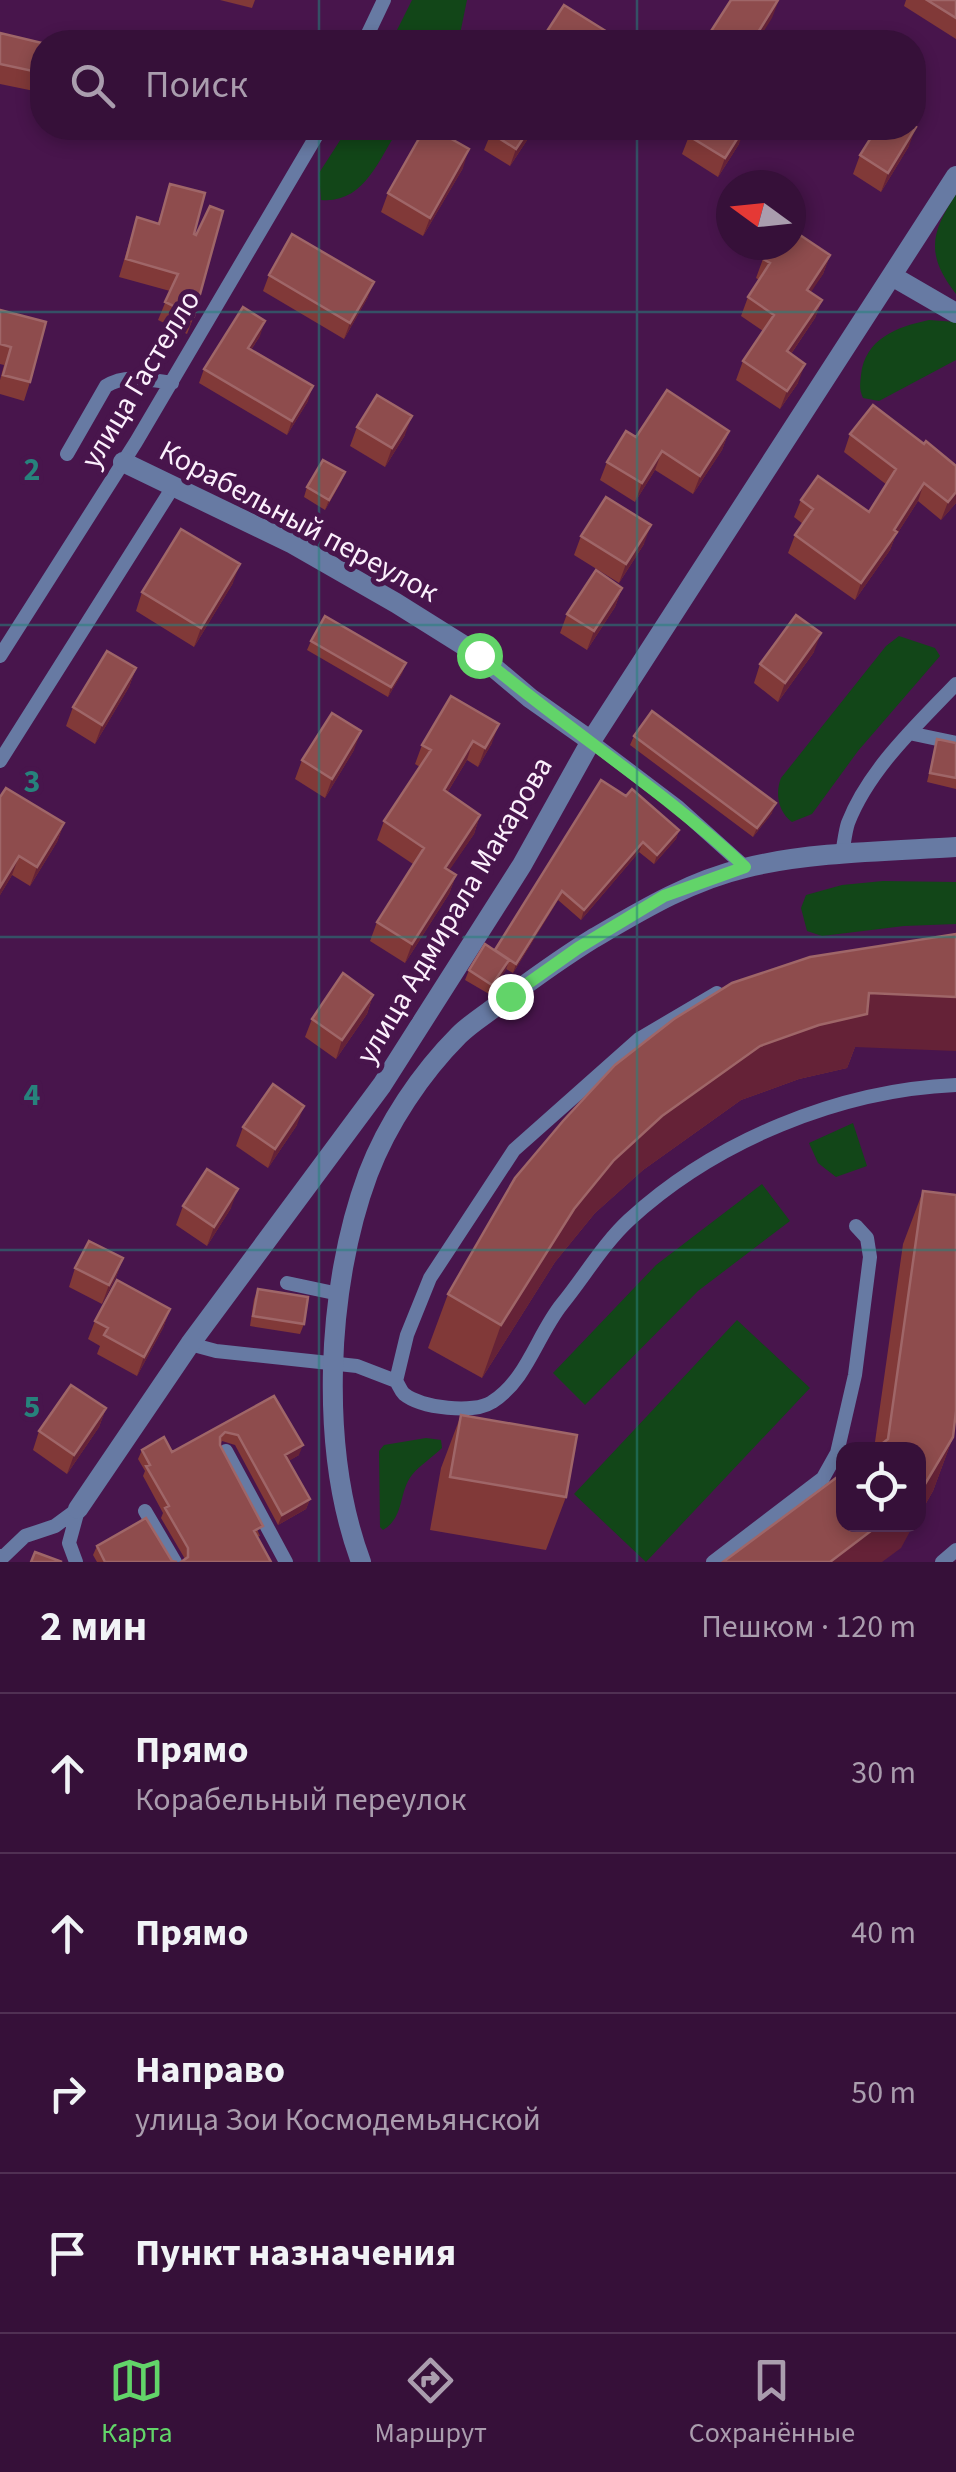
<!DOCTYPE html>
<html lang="ru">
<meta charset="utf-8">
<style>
body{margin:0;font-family:"Source Sans 3",sans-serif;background:#3d1941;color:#f1f3f6}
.controls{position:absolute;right:30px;bottom:30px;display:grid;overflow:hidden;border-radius:20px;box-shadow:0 5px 15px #0003}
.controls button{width:90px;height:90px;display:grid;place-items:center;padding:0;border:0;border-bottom:2px solid #503053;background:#361039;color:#f1f3f6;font:50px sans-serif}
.compass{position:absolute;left:716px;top:170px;width:90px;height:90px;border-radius:50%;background:#361039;box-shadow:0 5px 15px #0003;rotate:285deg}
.stop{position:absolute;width:30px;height:30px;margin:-22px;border:8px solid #62d469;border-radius:50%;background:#fff}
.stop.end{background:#62d469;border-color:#fff;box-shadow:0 2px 10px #0008}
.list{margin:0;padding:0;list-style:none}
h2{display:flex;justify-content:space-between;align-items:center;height:130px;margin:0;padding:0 40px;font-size:42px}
h2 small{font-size:32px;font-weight:400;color:#aa9dae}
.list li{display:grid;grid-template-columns:65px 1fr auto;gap:30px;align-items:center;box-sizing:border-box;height:160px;padding:0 40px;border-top:2px solid #503053}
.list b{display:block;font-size:38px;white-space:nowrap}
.list p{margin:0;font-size:32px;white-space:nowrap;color:#aa9dae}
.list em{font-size:32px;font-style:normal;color:#aa9dae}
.icon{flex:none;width:55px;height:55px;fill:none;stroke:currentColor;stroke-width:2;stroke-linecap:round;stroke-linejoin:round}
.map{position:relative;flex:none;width:956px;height:1562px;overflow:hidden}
.search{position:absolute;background:#361039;box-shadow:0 5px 15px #0003;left:30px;right:30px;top:30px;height:110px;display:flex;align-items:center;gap:25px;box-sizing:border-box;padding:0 35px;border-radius:40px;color:#aa9dae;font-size:38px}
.sheet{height:770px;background:#361039}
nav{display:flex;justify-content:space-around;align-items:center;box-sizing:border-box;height:140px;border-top:2px solid #503053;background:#361039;font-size:28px;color:#aa9dae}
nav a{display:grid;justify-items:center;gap:5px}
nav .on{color:#62d469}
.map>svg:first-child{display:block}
</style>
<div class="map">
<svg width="956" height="1562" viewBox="0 0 956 1562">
<rect width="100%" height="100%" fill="#48154c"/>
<path fill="#124618" d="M412,0H467L460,34L454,42H391Z
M348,128H399C379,159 364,204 321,200L319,173Z
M956,194V294C926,255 930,234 956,194Z
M929,320L956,322V360L879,401L863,398C859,389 860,385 861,375C865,339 896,327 929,320Z
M899,636L935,648L940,656L858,751L812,814L792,822C778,812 775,793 781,778L886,646Z
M883,881L956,882V924L904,926L822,936L807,931L801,908L806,895L842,885Z
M853,1123L867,1166L836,1177L818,1163L809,1143Z
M762,1184L790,1221L698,1291L585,1405L553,1373L656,1265Z
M737,1320L810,1388L646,1562L574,1494Z
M426,1438L441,1440L442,1448C433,1457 420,1465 412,1475C398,1493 405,1517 383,1530L380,1527L379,1451L384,1445Z"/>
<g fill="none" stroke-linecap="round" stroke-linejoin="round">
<path stroke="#677aa3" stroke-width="14" d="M364,42L384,0
M67,454L106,386C127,373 149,380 172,383
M0,656L136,442L321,128
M909,733L956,743
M591,741L677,806L745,867
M0,761L173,487
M842,854C844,844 845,832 848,823C869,769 917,725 956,684
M717,993L639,1039L514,1150L430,1278L407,1335L396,1381C399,1385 400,1390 404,1394C421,1408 474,1414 492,1402C527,1380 537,1335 562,1304C584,1277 604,1243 629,1220C715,1141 839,1090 956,1085
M287,1283L339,1294
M190,1344L216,1351L357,1366L396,1381
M226,1451L286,1562
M145,1511L175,1562
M0,1556L3,1557L25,1536L55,1526L78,1509
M76,1562L69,1543L78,1510
M713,1562L823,1478L837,1453L855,1375L870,1257L867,1238L856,1226
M942,1562L956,1550"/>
<path stroke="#677aa3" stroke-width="20" d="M892,276L956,313
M123,462L293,544L396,603L479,655L530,698L591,741
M78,1509L190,1344L382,1085L522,865L591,741L956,176
M361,1562C319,1449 326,1287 368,1174C387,1124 421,1073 459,1035C469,1025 483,1016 495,1007C527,983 560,959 594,938C642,910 690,881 745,868C807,852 891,851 956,847"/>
</g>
<path fill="#813938" d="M220,0H255L252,8Z
M906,0H956V39L904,6Z
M0,33L42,43V82L39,92L0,84Z
M183,128H220L216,139L182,130Z
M535,128L510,166L484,150L491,133Z
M689,136L739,144L718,177L682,154Z
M909,146L881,192L853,174L860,155Z
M463,168L423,236L381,212L388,193Z
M170,184L194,234V316L187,334L158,320L170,291L119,277L137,217L158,223Z
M830,255L823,274L810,292L822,300L815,318L791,354L798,383L780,409L736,380L743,361L763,331L741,316L748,297L759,280L756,278L763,259Z
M269,275L368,297L344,339L263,291Z
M0,310L30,382L24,401L0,394V380L4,365L0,364Z
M260,336L251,350L308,401L287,435L199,383L204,369Z
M357,427L405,435L385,467L350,446Z
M729,431L722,450L693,494L655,470L635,502L600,480L607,462L636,437Z
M850,434L956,503L941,520L918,501L895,537L890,550L855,600L788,553L795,535L803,524L794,517L801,500L869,512L887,485L844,452Z
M345,472L341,482L325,510L304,497L307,487Z
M581,536L644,544L619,583L574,555Z
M233,583L194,647L136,611L142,592Z
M622,588L615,607L587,650L560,633L567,614Z
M311,641L406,663L402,673L388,697L307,650Z
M814,652L778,702L754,683L760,664Z
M136,668L129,687L95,744L66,726L73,707Z
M451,696L492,743L478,767L467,760L447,793L480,815L474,834L449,870L456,875L449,894L405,963L370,941L377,922L413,864L377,840L384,821L420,767L415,764L422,745Z
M634,736L772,813L753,837L630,745Z
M937,739L956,743V789L927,782Z
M354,750L325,798L295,779L302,760Z
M601,780L679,830L676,839L654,864L639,852L581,920L558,900L513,973L506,969L489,994L465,980L469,970L495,950Z
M0,797L64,823L57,842L30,886L12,875L0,895Z
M373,995L367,1014L336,1059L305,1037L312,1019Z
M855,1047L847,1068L799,1079L741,1100L643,1170L595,1213L555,1262L482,1378L428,1348L448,1294L515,1178Z
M297,1125L268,1168L236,1146L243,1127Z
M923,1191L953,1437L933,1491L918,1517V1450L874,1449L903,1244Z
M183,1206L231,1208L207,1246L176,1225Z
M123,1258L116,1277L102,1304L69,1287L75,1268Z
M258,1289L304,1324L300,1334L250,1326L254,1299Z
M170,1309L163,1328L137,1376L97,1354L100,1346L88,1339L95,1321Z
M274,1396L299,1455L288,1461L310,1499L306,1509L278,1525L235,1445L222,1441L220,1445L260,1536L185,1559L161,1518L163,1513L143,1476L145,1471L138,1459L142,1450L172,1452Z
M106,1408L99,1427L67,1474L33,1450L39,1431Z
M461,1415L566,1497L546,1550L430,1530L441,1468Z
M97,1546L177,1562H97L93,1555Z"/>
<path fill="#652237" d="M779,0L772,18L757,42H752Z
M916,127L909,146L881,192L888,173Z
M530,128H535L510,166L516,149Z
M745,128L739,144L718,177L725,158Z
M469,149L463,168L423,236L430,218Z
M830,255L823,274L800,309L807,290Z
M374,282L368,297L344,339L350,323Z
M822,300L815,318L780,370L787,351Z
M265,321L260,336L242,363L248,348Z
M805,364L798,383L780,409L787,391Z
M313,386L308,401L287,435L292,421Z
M412,416L405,435L385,467L392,448Z
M729,431L722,450L693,494L700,476Z
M662,451L655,470L635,502L642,483Z
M345,472L341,482L325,510L329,500Z
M924,483L918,501L895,537L890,550L855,600L861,583Z
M956,492V503L941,520L948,502Z
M651,525L644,544L619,583L626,564Z
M240,564L233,583L194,647L201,628Z
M622,588L615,607L587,650L594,631Z
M821,633L814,652L778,702L785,683Z
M406,663L402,673L388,697L391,687Z
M136,668L129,687L95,744L102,725Z
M499,724L492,743L478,767L485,748Z
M361,731L354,750L325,798L332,779Z
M473,741L467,760L437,809L444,790Z
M776,803L772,813L753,837L757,828Z
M480,815L474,834L438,887L445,868Z
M64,823L57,842L30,886L37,867Z
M679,830L676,839L654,864L657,855Z
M643,842L639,852L581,920L584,910Z
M19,856L12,875L0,895V887Z
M456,875L449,894L405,963L412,944Z
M562,891L558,900L513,973L516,964Z
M509,960L506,970L489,994L492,985Z
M869,993L956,997V1051L855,1047L847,1068L799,1079L741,1100L643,1170L595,1213L555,1262L482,1378L501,1325L574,1209L614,1160L662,1116L760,1046Z
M373,995L367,1014L336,1059L342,1040Z
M304,1106L297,1125L268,1168L275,1149Z
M238,1189L231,1208L207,1246L214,1227Z
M123,1258L116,1277L102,1304L109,1285Z
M170,1309L163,1328L137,1376L144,1357Z
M106,1408L99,1427L67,1474L74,1455Z
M953,1437L933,1491L918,1517V1496Z
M303,1445L299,1455L282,1465L285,1455Z
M310,1499L306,1509L278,1525L282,1515Z
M880,1524H914L901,1548L882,1562H830Z"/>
<path fill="#8e4c4d" stroke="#9f6668" stroke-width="2.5" d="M731,0H778L752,42H704Z
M927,0H956V18Z
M564,5L617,38L614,42H540Z
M0,33L42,43V73L0,64Z
M914,126L916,127L888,173L860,155L877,128H914Z
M425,128H432L469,149L430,218L388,193Z
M494,128H530L516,149L491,133Z
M694,128H744L725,158L689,136Z
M170,184L205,193L194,234L196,235L210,206L223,211L194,316L165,302L178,274L126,259L137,217L159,224Z
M791,229L830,255L807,290L822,300L787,351L805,364L787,391L743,361L774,315L748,297L770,263L763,259L772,245H791Z
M292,234L374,282L350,323L269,275Z
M243,307L265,321L248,348L313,386L292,421L204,369Z
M0,310L46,322L30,382L3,375L11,347L0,344Z
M667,390L729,431L700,476L662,451L642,483L607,462L626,431L636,437Z
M377,395L412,416L392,448L357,427Z
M873,405L924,444L926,441L956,466V492L948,502L924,483L894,530L897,532L861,583L795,535L813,509L801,500L818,476L869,512L896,469L850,434Z
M323,460L345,472L329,500L307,487Z
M606,497L651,525L626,564L581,536Z
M181,529L240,564L201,628L142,592Z
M596,570L622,588L594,631L567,614Z
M796,615L821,633L785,683L760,664Z
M325,616L406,663L391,687L311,641Z
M107,651L136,668L102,725L73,707Z
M451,696L499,724L485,748L473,741L444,790L480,815L445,868L456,875L412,944L377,922L424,848L384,821L431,750L422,745Z
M652,711L776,803L757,828L634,736Z
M332,713L361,731L332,779L302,760Z
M937,739L956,743V778L930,773Z
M601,780L626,796L632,789L679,830L657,855L643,842L584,910L562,891L516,964L495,950Z
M6,788L64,823L37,867L19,856L0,887V797Z
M956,934V997L869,993L867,1014L819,1025L760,1046L662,1116L614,1160L574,1209L501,1325L448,1294L515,1178L563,1121L615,1065L674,1019L732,983L810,957Z
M485,944L509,960L492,985L469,970Z
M343,973L373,995L342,1040L312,1019Z
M273,1084L304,1106L275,1149L243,1127Z
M207,1169L238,1189L214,1227L183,1206Z
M923,1191L956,1195V1411L953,1437L918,1496V1450H874L888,1439Z
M89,1241L123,1258L109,1285L75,1268Z
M117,1280L170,1309L144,1357L104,1335L108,1328L95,1321Z
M258,1289L308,1297L304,1324L253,1316Z
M71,1385L106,1408L74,1455L39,1431Z
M274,1396L303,1445L285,1455L310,1499L282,1515L238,1435L225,1432L220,1437V1445L263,1526L254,1531L271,1562H181L188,1557V1548L165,1508L169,1506L146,1466L150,1465L142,1450L164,1437L172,1452Z
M461,1415L577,1435L566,1497L450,1477Z
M844,1472V1524H880L830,1562H723Z
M146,1518L172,1561L177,1562H105L97,1546Z
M35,1552L62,1562H31Z"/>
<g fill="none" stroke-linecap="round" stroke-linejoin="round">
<path stroke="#62d469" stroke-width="12" d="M479,655C566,729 662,789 745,867L664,896L578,948L510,996"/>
</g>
<path fill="none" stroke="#27827c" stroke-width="2.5" stroke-opacity="0.55" d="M319,0V42M637,0V42M319,128V1562M637,128V1562M0,312H956M0,625H956M0,937H956M0,1250H956"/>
<g text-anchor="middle" stroke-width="10" stroke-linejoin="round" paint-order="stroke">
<g font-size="30" fill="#fbeffc" stroke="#48154c">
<text transform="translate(140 379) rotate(-59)" y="10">улица Гастелло</text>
<text transform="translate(299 521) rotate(28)" y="10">Корабельный переулок</text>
<text transform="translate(454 910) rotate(-59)" y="10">улица Адмирала Макарова</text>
</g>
</g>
<g font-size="32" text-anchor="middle" font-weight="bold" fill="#27827c" stroke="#48154c" stroke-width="10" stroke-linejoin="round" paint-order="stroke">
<text x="32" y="480">2</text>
<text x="32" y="792">3</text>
<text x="32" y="1105">4</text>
<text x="32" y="1417">5</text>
</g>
</svg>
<div class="controls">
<button><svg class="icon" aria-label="locate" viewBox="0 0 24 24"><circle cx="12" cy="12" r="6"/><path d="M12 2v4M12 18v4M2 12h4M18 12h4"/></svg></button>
</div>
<svg class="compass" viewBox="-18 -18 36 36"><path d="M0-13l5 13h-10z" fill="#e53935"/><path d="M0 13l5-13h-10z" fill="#aa9dae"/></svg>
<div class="stop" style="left:479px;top:655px"></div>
<div class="stop end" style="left:510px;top:996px"></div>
<div class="search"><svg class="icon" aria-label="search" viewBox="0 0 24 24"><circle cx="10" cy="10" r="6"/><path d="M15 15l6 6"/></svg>Поиск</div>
</div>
<section class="sheet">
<h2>2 мин<small>Пешком · 120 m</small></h2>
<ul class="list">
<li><svg class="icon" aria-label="ahead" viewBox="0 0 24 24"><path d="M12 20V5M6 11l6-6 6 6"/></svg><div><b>Прямо</b><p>Корабельный переулок</p></div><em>30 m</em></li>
<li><svg class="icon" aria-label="ahead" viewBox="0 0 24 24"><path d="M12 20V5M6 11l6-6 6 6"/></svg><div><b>Прямо</b></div><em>40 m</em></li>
<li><svg class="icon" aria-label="right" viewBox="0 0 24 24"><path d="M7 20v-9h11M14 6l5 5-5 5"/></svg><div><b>Направо</b><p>улица Зои Космодемьянской</p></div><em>50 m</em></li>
<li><svg class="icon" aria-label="arrive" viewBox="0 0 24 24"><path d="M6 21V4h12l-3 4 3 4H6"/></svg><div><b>Пункт назначения</b></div></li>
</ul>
</section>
<nav>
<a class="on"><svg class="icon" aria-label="map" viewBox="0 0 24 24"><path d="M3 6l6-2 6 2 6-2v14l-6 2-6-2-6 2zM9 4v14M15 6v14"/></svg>Карта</a>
<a><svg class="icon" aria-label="directions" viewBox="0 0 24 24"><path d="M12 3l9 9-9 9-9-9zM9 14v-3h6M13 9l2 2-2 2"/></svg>Маршрут</a>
<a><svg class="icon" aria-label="saved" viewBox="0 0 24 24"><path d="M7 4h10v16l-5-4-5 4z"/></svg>Сохранённые</a>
</nav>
